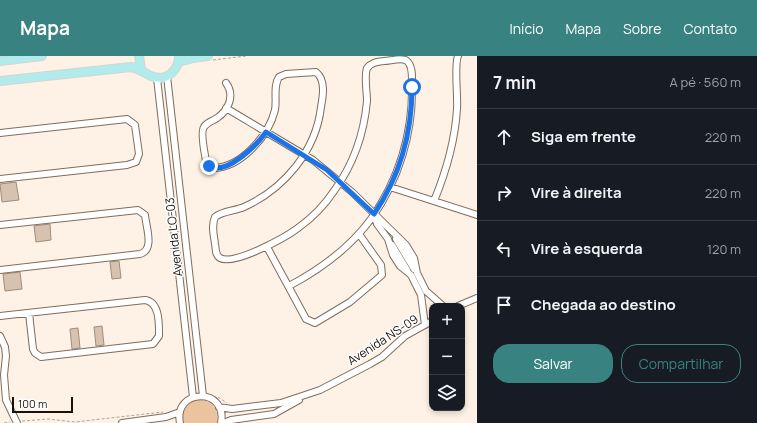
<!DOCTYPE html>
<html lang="pt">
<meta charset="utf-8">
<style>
body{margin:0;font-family:Manrope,sans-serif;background:#242831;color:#f1f3f6}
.controls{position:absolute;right:12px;bottom:12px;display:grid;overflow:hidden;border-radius:8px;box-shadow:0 2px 6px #0003}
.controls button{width:36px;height:36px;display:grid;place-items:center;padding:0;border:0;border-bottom:1px solid #363941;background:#171b24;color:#f1f3f6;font:20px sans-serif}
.scale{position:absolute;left:12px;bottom:10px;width:61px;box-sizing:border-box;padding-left:4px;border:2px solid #19120b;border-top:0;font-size:11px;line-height:14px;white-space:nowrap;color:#19120b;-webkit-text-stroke:3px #fff;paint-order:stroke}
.stop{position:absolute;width:12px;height:12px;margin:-9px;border:3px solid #1a73e8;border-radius:50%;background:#fff}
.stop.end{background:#1a73e8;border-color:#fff;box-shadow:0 1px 4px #0008}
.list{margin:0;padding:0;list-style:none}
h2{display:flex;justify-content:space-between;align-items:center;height:52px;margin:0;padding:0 16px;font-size:17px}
h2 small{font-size:13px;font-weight:400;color:#9ea1a6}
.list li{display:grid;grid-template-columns:26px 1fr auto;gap:12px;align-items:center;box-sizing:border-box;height:56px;padding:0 16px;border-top:1px solid #363941}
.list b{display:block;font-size:15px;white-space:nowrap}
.list em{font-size:13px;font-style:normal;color:#9ea1a6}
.actions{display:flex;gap:8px;padding:12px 16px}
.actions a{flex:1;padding:9px 0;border:1px solid #398282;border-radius:16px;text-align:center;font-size:14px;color:#398282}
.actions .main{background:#398282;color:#fff}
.icon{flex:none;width:22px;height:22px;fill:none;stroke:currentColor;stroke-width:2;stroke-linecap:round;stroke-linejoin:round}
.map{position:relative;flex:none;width:477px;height:367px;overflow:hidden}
header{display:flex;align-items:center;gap:24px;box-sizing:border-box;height:56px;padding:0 20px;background:#398282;color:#fff}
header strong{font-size:19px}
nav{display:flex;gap:22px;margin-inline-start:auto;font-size:14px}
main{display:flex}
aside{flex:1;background:#171b24}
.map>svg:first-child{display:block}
</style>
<header>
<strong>Mapa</strong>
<nav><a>Início</a><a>Mapa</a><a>Sobre</a><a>Contato</a></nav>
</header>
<main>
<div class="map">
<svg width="477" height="367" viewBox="0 0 477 367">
<rect width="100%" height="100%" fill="#fef1e5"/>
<path fill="#ebc39f" d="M195,344C210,342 220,352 217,367H183C181,357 185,349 195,344Z"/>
<path fill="#d7c2af" stroke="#a08c7a" d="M16,126L19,144L2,146L0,128Z
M50,168L51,184L36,186L34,170Z
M119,205L121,222L112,223L110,206Z
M20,216L22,233L5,235L3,218Z
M102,270L104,289L96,290L94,271Z
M78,272L80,292L72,293L70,273Z"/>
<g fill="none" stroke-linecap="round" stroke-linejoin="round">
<g stroke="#806d5c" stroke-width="8">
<path id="minor" d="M167,20L203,340
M157,22L193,341
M226,27C235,39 229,54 217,62C213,65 207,66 204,71C200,76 205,99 206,105L213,112C241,112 269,79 275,54C277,43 273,30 279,21L286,18L316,16C326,24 323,40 321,51C316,95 284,133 244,151C235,155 222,155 215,161C211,170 214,179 215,188C216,193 215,199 220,202C234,210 286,181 298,172C312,162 324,150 334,135C353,109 364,78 367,45C367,35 364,21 367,12C372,6 377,6 384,5C390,5 402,1 407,5C413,10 412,22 412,29C413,77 399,124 371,163C349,193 321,213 289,230
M226,52L313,104L352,136L406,189L414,202L417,217L426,235L443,250
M0,77L127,63L135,69L139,98L136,106L127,109L0,123
M390,131L477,159
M434,145C446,116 455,85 457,53C458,40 454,9 458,0
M374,158L377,168L388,183L393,199L400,210L411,219L421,239L425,269
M0,169L138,154L145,159C146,171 155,194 140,198L0,214
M396,183L414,213
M392,189L407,214
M267,191L306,263L315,267L350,246L382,219L381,209L359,178
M458,250L477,242
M0,260L145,244C160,246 159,268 159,280L153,288L41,301L35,297L33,293L29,257
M0,280L5,291L6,300L4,319L6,344L17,367
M219,351L232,353L281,347L320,334L370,308L382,301L405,280L432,265
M122,367L166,361L180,356
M180,367C173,332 228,331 221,367
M224,367L231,364L274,358L299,344"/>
</g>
<g stroke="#d6d4d3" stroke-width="10">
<path id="major" d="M139,0L141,13
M0,5L42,0
M179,6L193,2L208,0
M0,25L131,11C143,13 145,19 154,21C168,25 179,13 179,0"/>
</g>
<path stroke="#afa49a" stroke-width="1" stroke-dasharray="3 2" stroke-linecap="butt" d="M213,4L246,0
M449,250L453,248
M218,341L227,347
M22,365L48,363L75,366L163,356
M4,367L10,366"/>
<use href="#minor" stroke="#fff" stroke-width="6"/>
<use href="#major" stroke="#b2ebeb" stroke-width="8"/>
</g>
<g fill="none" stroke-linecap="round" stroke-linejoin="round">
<path stroke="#1a73e8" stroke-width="5" d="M209,110C226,120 257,89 266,76L327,114L374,158C400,120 412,77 412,31"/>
</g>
<g text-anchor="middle" stroke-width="3" stroke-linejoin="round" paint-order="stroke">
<g font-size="12" fill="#19120b" stroke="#fff">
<text transform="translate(174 181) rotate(-96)" y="4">Avenida LO-03</text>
<text transform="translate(383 284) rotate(-33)" y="4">Avenida NS-09</text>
</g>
</g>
</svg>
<div class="controls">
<button>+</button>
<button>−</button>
<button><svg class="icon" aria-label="layers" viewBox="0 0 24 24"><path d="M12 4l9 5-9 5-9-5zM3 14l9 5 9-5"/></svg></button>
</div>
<div class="scale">100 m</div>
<div class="stop" style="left:412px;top:31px"></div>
<div class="stop end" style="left:209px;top:110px"></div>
</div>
<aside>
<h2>7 min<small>A pé · 560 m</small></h2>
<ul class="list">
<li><svg class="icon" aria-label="ahead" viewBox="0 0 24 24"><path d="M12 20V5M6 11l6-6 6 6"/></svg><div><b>Siga em frente</b></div><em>220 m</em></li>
<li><svg class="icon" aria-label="right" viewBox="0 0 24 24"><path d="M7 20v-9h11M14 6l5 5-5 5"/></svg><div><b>Vire à direita</b></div><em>220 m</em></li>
<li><svg class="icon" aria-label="left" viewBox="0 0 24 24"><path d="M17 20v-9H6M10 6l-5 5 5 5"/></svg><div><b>Vire à esquerda</b></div><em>120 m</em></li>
<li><svg class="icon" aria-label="arrive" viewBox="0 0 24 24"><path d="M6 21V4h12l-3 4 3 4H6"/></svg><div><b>Chegada ao destino</b></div></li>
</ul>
<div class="actions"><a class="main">Salvar</a><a>Compartilhar</a></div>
</aside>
</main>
